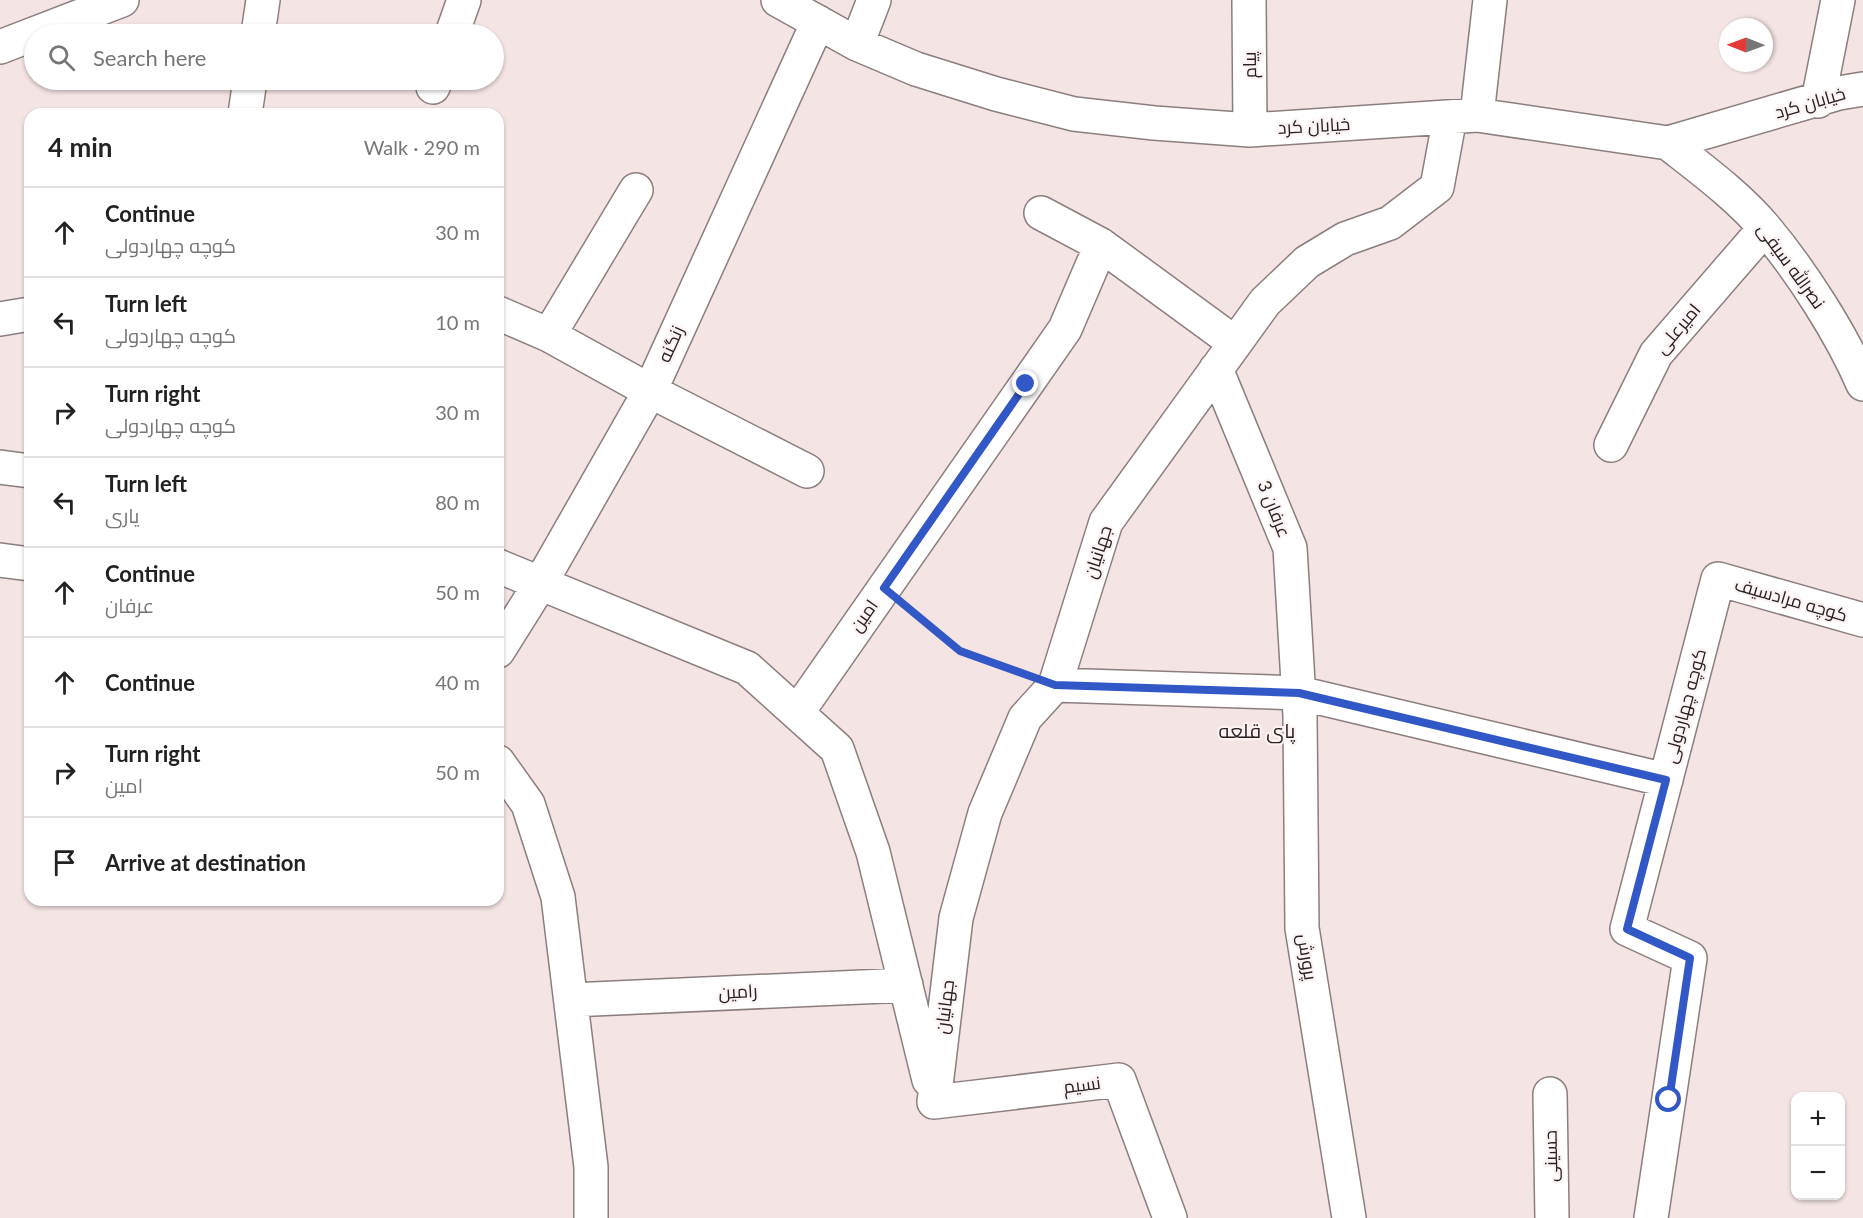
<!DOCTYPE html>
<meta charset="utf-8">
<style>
body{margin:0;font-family:Lato,Cairo,sans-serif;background:#f2f2f2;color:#222}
.controls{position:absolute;right:18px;bottom:18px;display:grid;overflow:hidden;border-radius:12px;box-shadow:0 2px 4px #0004}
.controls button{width:54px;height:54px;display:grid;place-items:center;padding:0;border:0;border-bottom:2px solid #e0e0e0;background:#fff;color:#222;font:30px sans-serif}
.compass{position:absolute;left:1719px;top:18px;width:54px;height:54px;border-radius:50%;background:#fff;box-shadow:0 2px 4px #0004;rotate:271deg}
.stop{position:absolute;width:18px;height:18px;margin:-14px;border:4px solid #3257c7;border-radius:50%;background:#fff}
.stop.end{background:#3257c7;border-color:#fff;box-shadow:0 2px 6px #0008}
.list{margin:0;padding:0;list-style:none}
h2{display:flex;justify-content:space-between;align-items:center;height:78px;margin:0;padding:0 24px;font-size:26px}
h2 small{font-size:20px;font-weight:400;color:#767676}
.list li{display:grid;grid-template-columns:39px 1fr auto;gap:18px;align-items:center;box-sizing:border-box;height:90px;padding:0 24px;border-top:2px solid #e0e0e0}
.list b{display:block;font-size:22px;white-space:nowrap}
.list p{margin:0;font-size:20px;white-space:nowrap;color:#767676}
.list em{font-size:20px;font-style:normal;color:#767676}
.icon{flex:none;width:33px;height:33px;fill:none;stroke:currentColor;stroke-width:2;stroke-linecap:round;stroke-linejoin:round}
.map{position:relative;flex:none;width:1863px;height:1218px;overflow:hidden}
.search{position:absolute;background:#fff;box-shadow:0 2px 4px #0004;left:24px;top:24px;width:480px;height:66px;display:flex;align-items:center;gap:15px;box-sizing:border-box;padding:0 21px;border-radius:33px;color:#767676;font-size:22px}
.panel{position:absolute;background:#fff;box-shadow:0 2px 4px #0004;left:24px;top:108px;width:480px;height:798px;border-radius:18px}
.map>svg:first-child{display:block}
</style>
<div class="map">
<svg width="1863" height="1218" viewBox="0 0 1863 1218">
<rect width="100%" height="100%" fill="#f4e4e4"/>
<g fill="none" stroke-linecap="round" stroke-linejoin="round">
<g stroke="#8c7e7e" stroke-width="36">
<path id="minor" d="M778,0L857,44L916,69L996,94L1074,114L1154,123L1250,130L1477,115L1668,143L1839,93L1863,89
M1249,0L1250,130
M258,34L263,0
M452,34L464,0
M857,44L874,0
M0,47L122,0
M433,87L436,80
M1818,101L1838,0
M245,114L250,80
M1477,115L1490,0
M1668,143C1701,169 1738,196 1765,228C1801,271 1841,333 1863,384
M1041,213L1101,245L1235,343
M498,313L549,335L650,391L807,471
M0,319L30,314
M549,335L636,190
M1216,369L1290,548L1300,716L1302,928L1349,1218
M1611,445L1656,354L1765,228
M0,467L30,471
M0,560L30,564
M498,566L747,668L837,749L873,852L929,1080
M498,651L540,584L650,391L818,22
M1055,685L1299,693L1666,780
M797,713L1065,329L1101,245
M498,762L528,804L558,897L591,1167V1218
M571,1000L906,985
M1550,1094L1552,1218
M934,1102L956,918L985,813L1025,718L1055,685L1106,522L1265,302L1307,262L1345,239L1390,223L1437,187L1450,117
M934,1102L1119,1080L1170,1218
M1651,1218L1690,958L1627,929L1718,579L1863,620"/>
</g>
<path stroke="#aea1a1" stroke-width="4" stroke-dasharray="3 3" stroke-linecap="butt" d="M910,610L960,651L1022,673"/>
<use href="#minor" stroke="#fff" stroke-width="33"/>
</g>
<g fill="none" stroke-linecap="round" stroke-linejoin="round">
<path stroke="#3257c7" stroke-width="8" d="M1026,384L884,588L960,651L1055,685L1299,693L1666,780L1627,929L1690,958L1669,1100"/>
</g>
<g text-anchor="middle" stroke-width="4.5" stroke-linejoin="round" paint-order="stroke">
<g font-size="18" fill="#272121" stroke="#fdf3f3">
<text transform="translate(1250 65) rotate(-91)" y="6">پیام</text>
<text transform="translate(1810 103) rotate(-16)" y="6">خیابان کرد</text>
<text transform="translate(1314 126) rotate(-3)" y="6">خیابان کرد</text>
<text transform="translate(1791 266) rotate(54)" y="6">نصرالله سیفی</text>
<text transform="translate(1678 329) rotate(-50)" y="6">امیرعلی</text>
<text transform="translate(671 344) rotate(-66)" y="6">زنگنه</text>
<text transform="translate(1274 509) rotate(68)" y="6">عرفان 3</text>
<text transform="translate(1098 552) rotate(-72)" y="6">جهانیان</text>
<text transform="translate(1791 600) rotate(16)" y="6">کوچه مرادسیف</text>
<text transform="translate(864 616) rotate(-55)" y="6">امین</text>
<text transform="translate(1685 706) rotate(-75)" y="6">کوچه چهاردولی</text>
<text transform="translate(1307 957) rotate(81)" y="6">پرورش</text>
<text transform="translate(738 992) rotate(-3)" y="6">رامین</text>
<text transform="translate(945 1007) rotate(-83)" y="6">جهانیان</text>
<text transform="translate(1082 1085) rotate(-7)" y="6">نسیم</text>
<text transform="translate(1551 1156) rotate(-91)" y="6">حسینی</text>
</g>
<g font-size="20" fill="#272121" stroke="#fdf3f3">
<text x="1257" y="738">پای قلعه</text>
</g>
</g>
</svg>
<div class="controls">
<button>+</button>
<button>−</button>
</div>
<svg class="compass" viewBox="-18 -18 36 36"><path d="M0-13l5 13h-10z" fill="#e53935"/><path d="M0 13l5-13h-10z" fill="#767676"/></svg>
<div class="stop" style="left:1669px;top:1100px"></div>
<div class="stop end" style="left:1026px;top:384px"></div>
<div class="search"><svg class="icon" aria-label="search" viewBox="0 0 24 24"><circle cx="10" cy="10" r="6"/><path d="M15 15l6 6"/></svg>Search here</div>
<section class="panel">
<h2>4 min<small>Walk · 290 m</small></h2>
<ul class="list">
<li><svg class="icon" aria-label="ahead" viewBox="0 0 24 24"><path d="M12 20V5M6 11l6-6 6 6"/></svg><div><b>Continue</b><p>کوچه چهاردولی</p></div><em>30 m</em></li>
<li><svg class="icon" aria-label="left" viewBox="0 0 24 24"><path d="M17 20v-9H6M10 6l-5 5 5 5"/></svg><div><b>Turn left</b><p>کوچه چهاردولی</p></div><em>10 m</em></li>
<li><svg class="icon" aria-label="right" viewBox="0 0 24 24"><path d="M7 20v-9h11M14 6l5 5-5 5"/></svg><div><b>Turn right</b><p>کوچه چهاردولی</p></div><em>30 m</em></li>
<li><svg class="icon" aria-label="left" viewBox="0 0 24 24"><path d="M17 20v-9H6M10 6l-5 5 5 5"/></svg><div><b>Turn left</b><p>یاری</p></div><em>80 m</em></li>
<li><svg class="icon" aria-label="ahead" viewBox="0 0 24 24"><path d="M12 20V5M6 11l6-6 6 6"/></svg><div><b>Continue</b><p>عرفان</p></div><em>50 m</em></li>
<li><svg class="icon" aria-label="ahead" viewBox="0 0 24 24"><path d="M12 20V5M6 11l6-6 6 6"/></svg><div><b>Continue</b></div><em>40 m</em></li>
<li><svg class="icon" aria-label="right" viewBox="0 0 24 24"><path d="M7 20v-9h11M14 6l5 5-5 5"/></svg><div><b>Turn right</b><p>امین</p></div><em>50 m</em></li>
<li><svg class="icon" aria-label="arrive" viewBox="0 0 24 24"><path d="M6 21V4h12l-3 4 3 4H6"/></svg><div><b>Arrive at destination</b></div></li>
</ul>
</section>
</div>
